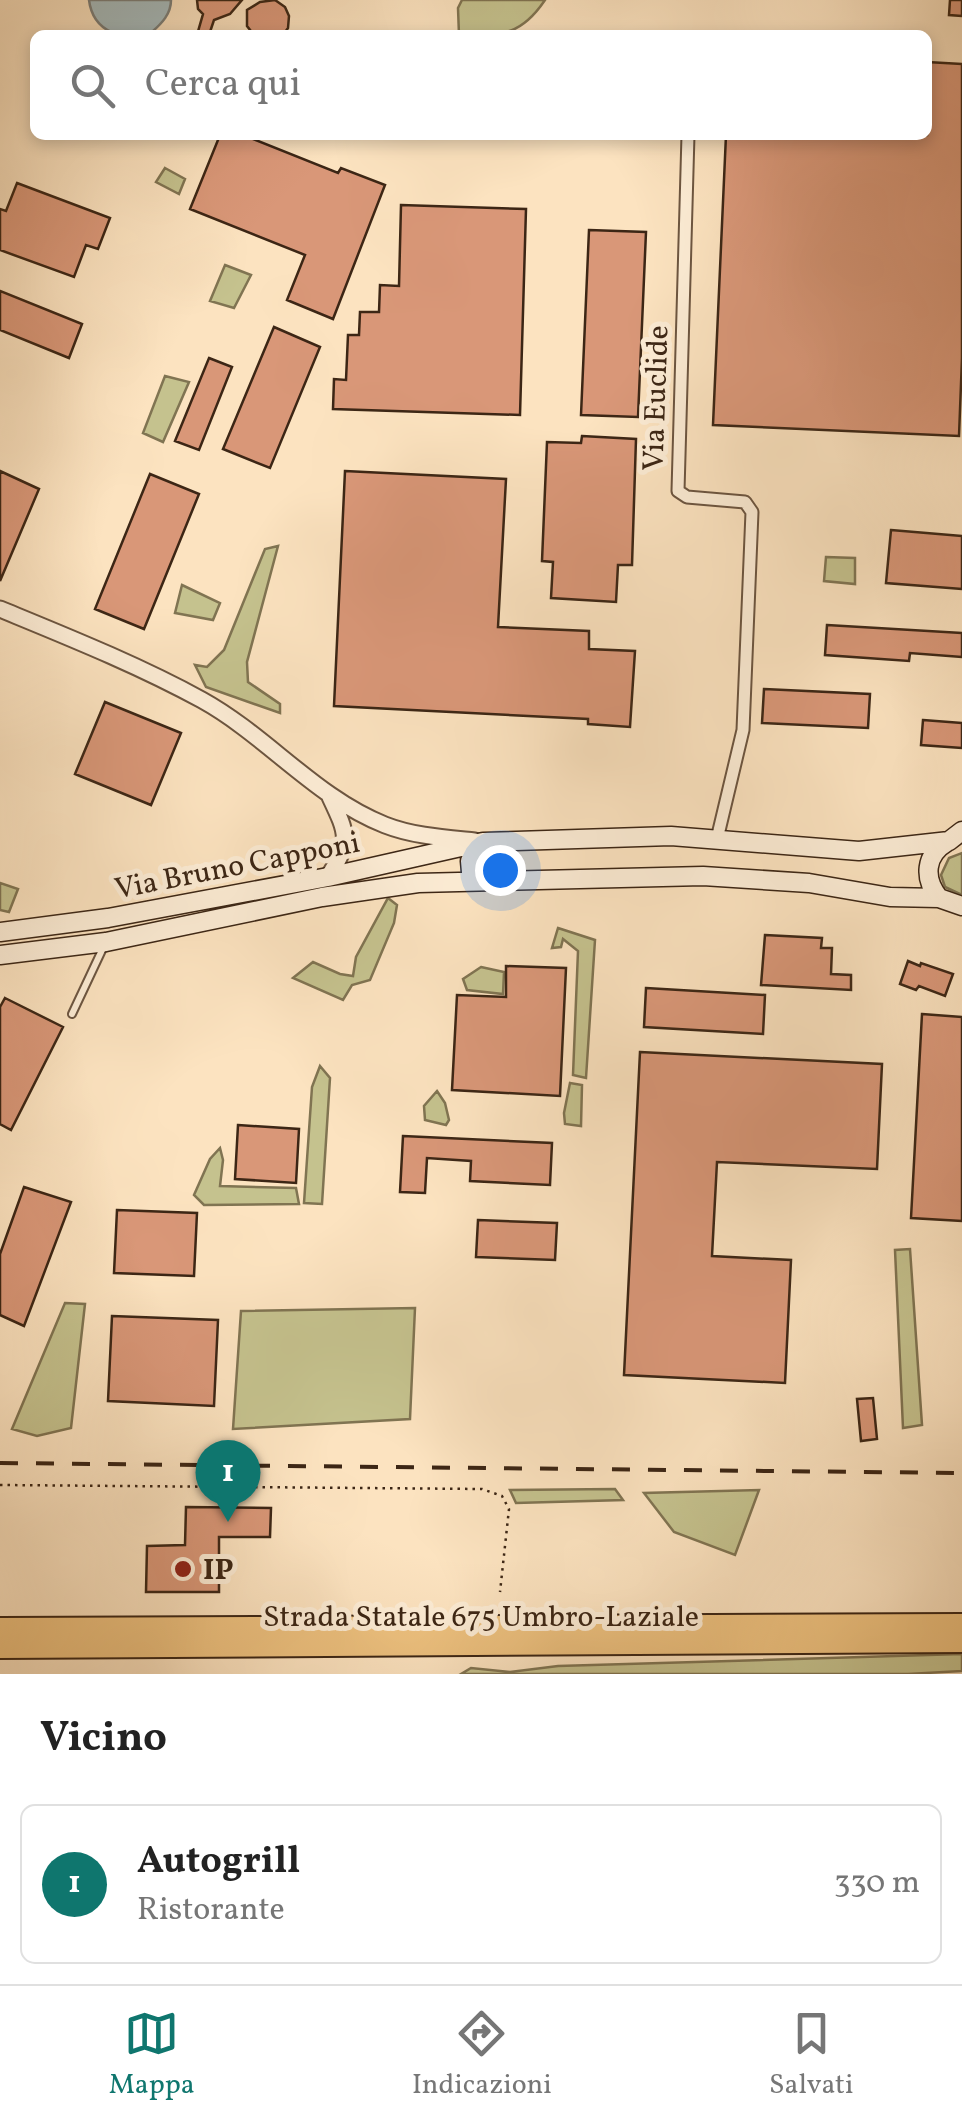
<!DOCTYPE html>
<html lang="it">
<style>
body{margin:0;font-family:Vollkorn,serif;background:#f2f2f2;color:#222}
.you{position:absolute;left:500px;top:870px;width:35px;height:35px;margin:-25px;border:8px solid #fff;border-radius:50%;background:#1a73e8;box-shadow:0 0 0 15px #1a73e833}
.badge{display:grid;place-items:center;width:65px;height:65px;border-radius:50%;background:#0f766e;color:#fff;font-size:32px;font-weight:700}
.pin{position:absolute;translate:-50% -82px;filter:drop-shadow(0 2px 5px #0008)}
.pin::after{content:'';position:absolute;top:52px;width:35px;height:30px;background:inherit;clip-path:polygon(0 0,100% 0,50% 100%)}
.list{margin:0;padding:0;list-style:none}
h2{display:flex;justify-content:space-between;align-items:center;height:130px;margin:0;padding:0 40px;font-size:42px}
h2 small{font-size:32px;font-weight:400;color:#767676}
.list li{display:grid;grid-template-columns:65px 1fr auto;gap:30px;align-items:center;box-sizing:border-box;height:160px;margin:0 20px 20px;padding:0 20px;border:2px solid #e0e0e0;border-radius:15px}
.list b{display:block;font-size:38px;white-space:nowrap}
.list p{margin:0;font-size:32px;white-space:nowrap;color:#767676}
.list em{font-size:32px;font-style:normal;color:#767676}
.icon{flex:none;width:55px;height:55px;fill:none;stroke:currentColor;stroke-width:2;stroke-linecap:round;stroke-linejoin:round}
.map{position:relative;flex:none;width:962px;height:1674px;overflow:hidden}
.search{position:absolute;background:#fff;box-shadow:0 5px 15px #0003;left:30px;right:30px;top:30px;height:110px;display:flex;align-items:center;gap:25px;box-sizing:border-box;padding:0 35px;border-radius:15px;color:#767676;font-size:38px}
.sheet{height:310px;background:#fff}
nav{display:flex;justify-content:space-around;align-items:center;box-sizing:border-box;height:140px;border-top:2px solid #e0e0e0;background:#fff;font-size:28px;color:#767676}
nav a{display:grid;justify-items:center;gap:5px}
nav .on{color:#0f766e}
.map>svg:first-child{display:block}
</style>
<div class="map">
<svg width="962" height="1674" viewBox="0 0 962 1674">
<rect width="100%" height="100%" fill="#fce3c0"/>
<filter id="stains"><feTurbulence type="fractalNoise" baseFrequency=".002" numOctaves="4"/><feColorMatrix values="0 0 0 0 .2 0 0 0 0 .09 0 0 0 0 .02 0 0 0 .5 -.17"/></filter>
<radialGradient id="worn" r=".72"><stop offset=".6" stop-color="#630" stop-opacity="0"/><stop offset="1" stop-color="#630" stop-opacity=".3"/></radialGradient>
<path fill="#c5c28e" stroke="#807452" stroke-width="2.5" d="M462,0H545C520,37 501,35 459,35L458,8Z
M165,168L185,179L179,194L156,182Z
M225,265L251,275L234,308L210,301Z
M165,376L189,382L163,442L143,433Z
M278,546L247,662L248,682L280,704V713L206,687L195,665L207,667L224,650L265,549Z
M826,557L855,558V584L824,581Z
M182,585L220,603L213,620L175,613Z
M962,853V895L945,887L941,875L949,858Z
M0,883L18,889L9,912L0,910Z
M388,898L397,905L394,923L370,980L352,985L343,1000L293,978L313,962L340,974L353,976L356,957Z
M558,928L595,940L586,1078L573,1075L578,951L563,939L561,947L552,948Z
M481,967L504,972L503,994L467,990L463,979Z
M320,1066L330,1078L322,1204L304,1203L312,1087Z
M570,1083L582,1085L581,1126L565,1124L564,1113Z
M437,1091L445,1103L449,1120L446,1125L425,1120L424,1106Z
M220,1148L223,1160L220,1186L296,1188L299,1204L204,1205L194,1195L210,1159Z
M910,1249L922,1425L903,1428L895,1250Z
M65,1303L85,1304L71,1428L37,1436L12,1429Z
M415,1308L410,1419L233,1429L241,1311Z
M615,1489L623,1500L516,1503L510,1490Z
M759,1490L735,1555L674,1532L644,1493Z
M962,1654V1671L908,1674H461L471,1668L510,1672L558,1666Z"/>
<path fill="#a5bbbe" stroke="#7b7f7a" stroke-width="2.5" d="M89,0H171C171,14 162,23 152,32C124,43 93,32 89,0Z"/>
<path fill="#d99778" stroke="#3c2615" stroke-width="2.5" d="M197,0H242L230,14L214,20L209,35H197L203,14L198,9Z
M275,0L285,7L289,16L288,28L283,35H254L247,26V10L260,2Z
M950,0H962V16L949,15Z
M927,62L962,64V358L959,436L713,425L726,135H927Z
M220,135H243L338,173L341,168L385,185L333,319L287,300L305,255L190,209Z
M17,183L110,218L98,249L86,245L74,277L0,250V209L6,211Z
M401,205L526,209L520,415L333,409L334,379L346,380L348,335H359L360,312H379L380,285L399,286Z
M589,230L646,232L638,417L581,415Z
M0,291L82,324L69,358L0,330Z
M274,327L320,347L270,468L223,449Z
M209,358L232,367L199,450L175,441Z
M582,436L636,439L632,565H618L616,602L551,598L553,562L542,561L547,442L581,443Z
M0,471L39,489L0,581Z
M345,471L506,479L498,627L589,631V649L635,651L630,727L588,724V719L334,706Z
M150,474L199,494L144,629L95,609Z
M891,530L962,536V589L886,583Z
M827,625L962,633V657L910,653L909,661L825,655Z
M764,689L870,694L868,728L762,723Z
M105,702L181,733L151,805L75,774Z
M923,720L962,723V748L921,745Z
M765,935L822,938L821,948H832L831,974L851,975V990L761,985Z
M908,961L920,966L921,963L953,974L945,996L919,986L916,990L900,984Z
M506,966L566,968L560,1096L452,1090L457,995L506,997Z
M646,988L765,995L763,1034L644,1027Z
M5,998L63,1027L11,1130L0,1124V1007Z
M922,1014L962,1017V1221L911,1218Z
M640,1052L882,1064L877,1169L717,1162L712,1256L791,1260L785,1383L624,1375Z
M238,1125L299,1129L296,1183L235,1179Z
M403,1136L552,1143L550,1185L470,1181L471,1161L427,1158L425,1193L400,1192Z
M24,1187L71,1202L24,1326L0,1315V1254Z
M117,1210L197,1213L194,1276L114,1273Z
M478,1220L557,1223L555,1260L476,1257Z
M112,1316L218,1320L214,1406L108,1401Z
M873,1398L877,1439L861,1441L857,1399Z
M186,1507L271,1508L270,1537H219V1592H146L147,1546L185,1545Z"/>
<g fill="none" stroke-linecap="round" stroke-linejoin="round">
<g stroke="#6c5540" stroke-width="10">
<path id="service" d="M72,1014L103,948"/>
</g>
<g stroke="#6c5540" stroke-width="15">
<path id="minor" d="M688,135L678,491L687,497L745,502L752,512L743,730L717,839"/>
</g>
<g stroke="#6c5540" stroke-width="19">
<path id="tertiary" d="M0,609C68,637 138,665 202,700C267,736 316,798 385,825C413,836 445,838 475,841
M328,877C351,841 348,835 330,797"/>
</g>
<g stroke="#3c2615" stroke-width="21">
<path id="secondary" d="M947,842C925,855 923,878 939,898L962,906
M479,880L471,872L470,861L483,842
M0,932L108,918L328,877L483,842L671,836L859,851L949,841L962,831
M0,955L106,942L322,897L418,883L703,876L809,883L890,897L939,898"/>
</g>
<g stroke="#3c2615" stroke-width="24">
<path id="trunk" d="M0,1628L962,1624
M0,1648L962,1642"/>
</g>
<path stroke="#3c2615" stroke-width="2.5" stroke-dasharray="2.5 5" stroke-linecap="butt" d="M0,1485L482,1489L502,1496L509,1509L500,1592"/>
<use href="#service" stroke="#fdedd6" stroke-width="6"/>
<use href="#minor" stroke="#fdedd6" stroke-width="11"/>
<use href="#tertiary" stroke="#fdedd6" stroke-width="15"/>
<use href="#secondary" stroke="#fdedd6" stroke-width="18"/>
<use href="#trunk" stroke="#eec280" stroke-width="20"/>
<path stroke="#3c2615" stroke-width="4" stroke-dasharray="18 18" stroke-linecap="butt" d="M0,1463L962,1473"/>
</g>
<circle fill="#8f2418" stroke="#fdedd6" stroke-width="4" cx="183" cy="1569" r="10"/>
<g text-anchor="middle" stroke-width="10" stroke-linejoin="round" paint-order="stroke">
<g font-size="30" fill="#3c2615" stroke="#fdedd6">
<text transform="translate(655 398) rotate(-88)" y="10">Via Euclide</text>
<text transform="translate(237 865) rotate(-11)" y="10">Via Bruno Capponi</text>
<text x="481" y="1626">Strada Statale 675 Umbro-Laziale</text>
</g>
<g font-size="30" font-weight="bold" fill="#3c2615" stroke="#fdedd6" text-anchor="start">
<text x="203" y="1579">IP</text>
</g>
</g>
<rect width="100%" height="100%" filter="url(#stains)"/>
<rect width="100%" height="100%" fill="url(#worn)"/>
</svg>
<div class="you"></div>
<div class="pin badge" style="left:228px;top:1522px">1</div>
<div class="search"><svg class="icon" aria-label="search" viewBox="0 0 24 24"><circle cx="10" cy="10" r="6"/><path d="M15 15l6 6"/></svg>Cerca qui</div>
</div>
<section class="sheet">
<h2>Vicino<small></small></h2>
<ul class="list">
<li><span class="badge">1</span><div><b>Autogrill</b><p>Ristorante</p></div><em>330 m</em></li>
</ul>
</section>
<nav>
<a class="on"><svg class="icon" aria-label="map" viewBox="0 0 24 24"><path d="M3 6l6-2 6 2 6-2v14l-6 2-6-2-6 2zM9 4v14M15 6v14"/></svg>Mappa</a>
<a><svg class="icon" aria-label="directions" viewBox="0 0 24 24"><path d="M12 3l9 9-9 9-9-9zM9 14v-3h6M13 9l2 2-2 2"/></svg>Indicazioni</a>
<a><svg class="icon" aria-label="saved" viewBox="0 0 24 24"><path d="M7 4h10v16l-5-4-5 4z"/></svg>Salvati</a>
</nav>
